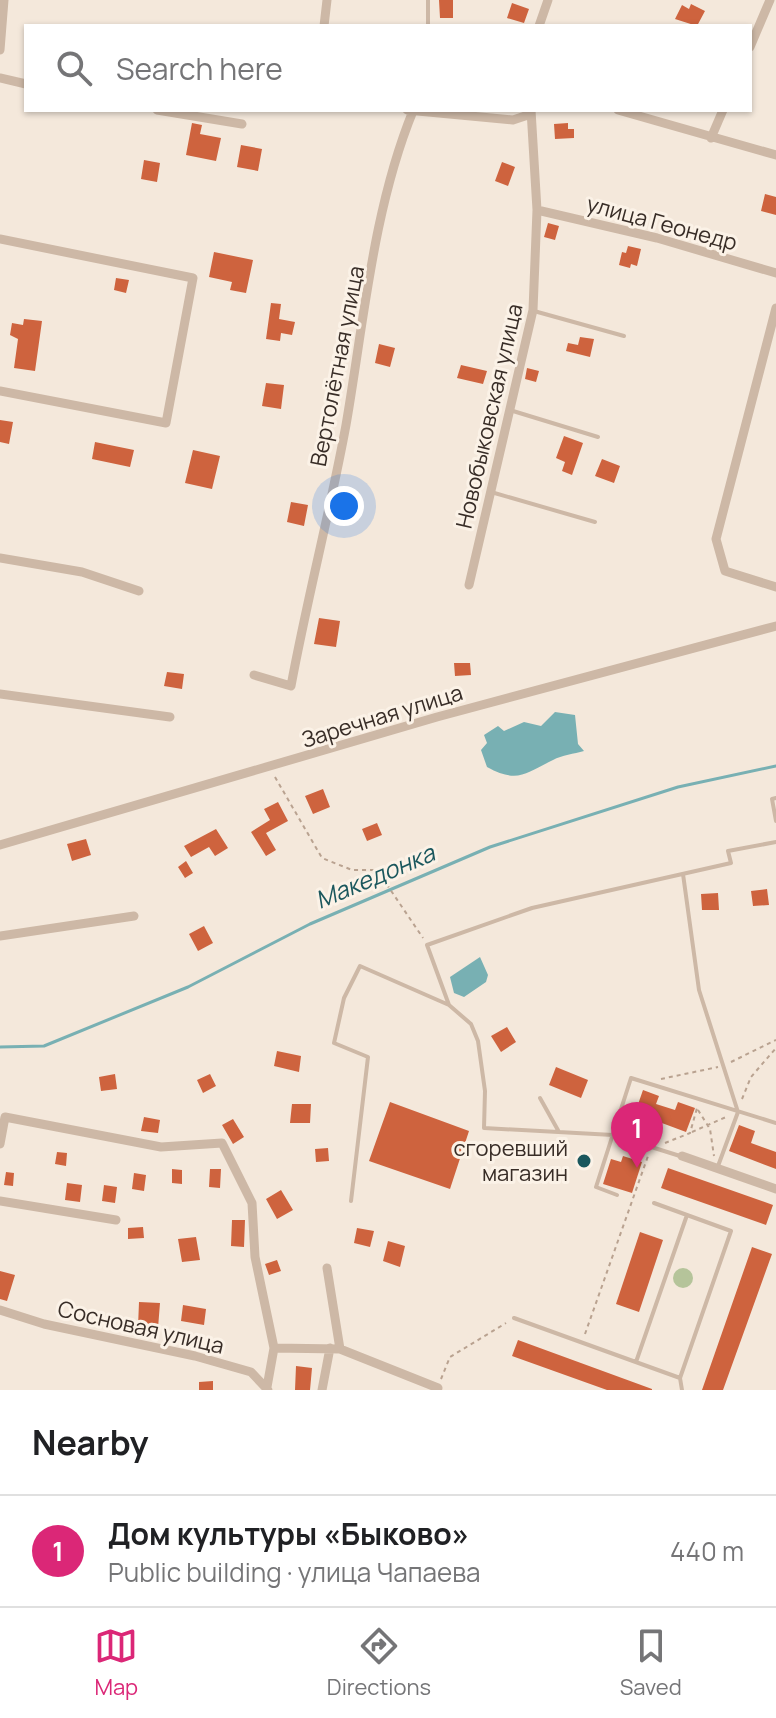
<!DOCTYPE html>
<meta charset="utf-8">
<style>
body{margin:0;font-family:Manrope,sans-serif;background:#f6f6f6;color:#202124}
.you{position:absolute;left:344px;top:506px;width:28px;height:28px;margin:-20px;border:6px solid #fff;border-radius:50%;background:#1a73e8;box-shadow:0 0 0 12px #1a73e833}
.badge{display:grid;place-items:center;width:52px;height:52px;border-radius:50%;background:#db2777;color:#fff;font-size:26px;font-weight:700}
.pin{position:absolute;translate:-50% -66px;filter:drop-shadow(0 2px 4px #0008)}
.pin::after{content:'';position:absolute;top:42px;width:28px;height:24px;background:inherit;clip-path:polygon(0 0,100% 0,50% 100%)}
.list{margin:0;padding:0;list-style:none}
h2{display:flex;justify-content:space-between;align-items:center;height:104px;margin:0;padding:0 32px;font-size:34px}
h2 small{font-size:26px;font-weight:400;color:#757577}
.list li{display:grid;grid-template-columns:52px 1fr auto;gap:24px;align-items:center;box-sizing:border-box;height:112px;padding:0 32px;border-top:2px solid #e0e0e0}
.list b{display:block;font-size:30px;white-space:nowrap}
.list p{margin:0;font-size:26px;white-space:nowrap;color:#757577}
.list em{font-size:26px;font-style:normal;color:#757577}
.icon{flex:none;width:44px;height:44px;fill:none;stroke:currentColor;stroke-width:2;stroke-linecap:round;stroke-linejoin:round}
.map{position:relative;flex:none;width:776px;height:1390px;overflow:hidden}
.search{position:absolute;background:#fff;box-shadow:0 2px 6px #0004;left:24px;right:24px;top:24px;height:88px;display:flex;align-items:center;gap:20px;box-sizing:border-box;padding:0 28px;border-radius:0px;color:#757577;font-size:30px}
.sheet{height:216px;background:#fff}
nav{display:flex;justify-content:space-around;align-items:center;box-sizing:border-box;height:112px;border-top:2px solid #e0e0e0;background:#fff;font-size:22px;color:#757577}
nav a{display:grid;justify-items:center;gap:4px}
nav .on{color:#db2777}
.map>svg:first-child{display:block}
</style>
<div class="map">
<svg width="776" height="1390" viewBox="0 0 776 1390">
<rect width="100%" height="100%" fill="#f4e8db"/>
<path fill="#b5c49a" d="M673 1278a10 10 0 1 1 20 0a10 10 0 1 1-20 0Z"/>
<path fill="#78b0b3" d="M555,712L575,715L578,744L584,751C574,754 562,755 553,760C526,773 518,784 487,767L481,750L487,743L484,735L498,726L504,731L524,722L541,726Z
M480,957L488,975L486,982L464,997L454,993L450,977Z"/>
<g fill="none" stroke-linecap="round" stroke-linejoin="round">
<path stroke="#78b0b3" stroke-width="3" d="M0,1047L44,1046L188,987L310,924L490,847L678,787L776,766"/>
</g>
<path fill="#ce633e" d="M439,0H453V18H440Z
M512,3L529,9L524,23L507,18Z
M691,4L705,11L697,26L675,19L682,5L689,9Z
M192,123L202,125L200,134L221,138L216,161L186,155Z
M568,123V129H574V138L555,139L554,124Z
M241,145L262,149L258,171L237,167Z
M144,160L160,163L157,182L141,179Z
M502,162L515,167L508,186L495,181Z
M765,194L776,197V215L761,211Z
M548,223L559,226L555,240L544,237Z
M628,246L641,249L637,266L631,264L630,268L619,265L622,252L626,253Z
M214,252L253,260L246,293L230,290L232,282L209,277Z
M116,278L129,280L126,293L114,290Z
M271,303L281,304L279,319L295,322L292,335L281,333L280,341L266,339Z
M24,319L42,321L35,371L14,368L18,339L10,335L12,323L23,325Z
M580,337L594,339L590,357L566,351L568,343L578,345Z
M379,344L395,348L390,367L375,363Z
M461,365L487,371L483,384L457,378Z
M527,368L539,371L536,382L525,379Z
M266,383L284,385L281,409L262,406Z
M0,420L13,422L9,444L0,442Z
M564,436L583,443L572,475L562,471L565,462L556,458Z
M95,442L134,450L130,467L92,459Z
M193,450L220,456L212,489L185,483Z
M602,459L620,466L614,483L595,476Z
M291,502L308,505L304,526L287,522Z
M319,618L340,621L336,647L314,644Z
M454,663H470L471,675L455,676Z
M167,672L184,674L182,689L164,686Z
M323,789L330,807L313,814L305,796Z
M278,802L288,821L266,833L276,850L266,856L251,832L270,820L264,809Z
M377,823L382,835L367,841L362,829Z
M216,829L228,848L215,856L209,847L191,857L184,846Z
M86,839L91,855L72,861L67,844Z
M186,861L193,873L185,878L178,867Z
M767,889L769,905L753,906L751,891Z
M718,893L719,910H702L701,894Z
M204,926L213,943L198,951L189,934Z
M507,1027L516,1042L501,1052L491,1036Z
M277,1051L301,1056L299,1072L274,1066Z
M556,1067L588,1080L581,1098L549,1085Z
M115,1074L117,1089L101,1091L99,1077Z
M210,1074L216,1086L203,1093L197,1080Z
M643,1090L659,1096L656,1104L675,1110L678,1102L695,1108L686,1132L635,1113Z
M390,1102L469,1131L450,1189L369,1161Z
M292,1104H311L310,1123H290Z
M144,1117L160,1120L158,1133L141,1131Z
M233,1119L244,1137L233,1144L222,1125Z
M739,1125L755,1131L751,1143L776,1152V1169L729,1151Z
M328,1148L329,1161L316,1162L315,1149Z
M57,1152L67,1153L66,1166L55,1164Z
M623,1156L642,1162L632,1193L603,1184L611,1159L621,1162Z
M668,1168L773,1205L766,1225L661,1188Z
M172,1169L182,1170V1184L172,1183Z
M210,1169H221L220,1188L209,1187Z
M6,1172L14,1173L13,1186L4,1185Z
M134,1173L146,1175L144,1191L132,1189Z
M67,1183L82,1185L80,1202L65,1200Z
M104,1185L117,1187L115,1203L102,1201Z
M281,1190L293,1210L277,1219L266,1199Z
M232,1220H245L244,1247L231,1246Z
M143,1227L144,1238L128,1239V1228Z
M357,1228L374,1231L370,1247L354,1243Z
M640,1232L663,1240L639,1312L616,1304Z
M196,1237L200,1260L182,1262L178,1239Z
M388,1241L405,1246L400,1267L383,1261Z
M752,1247L772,1254L723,1390H702Z
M277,1260L281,1271L269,1275L265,1264Z
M0,1271L15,1275L7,1301L0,1299Z
M139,1302L160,1303L158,1328L138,1327Z
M183,1305L206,1309L204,1325L181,1321Z
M518,1340L652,1389V1390H607L512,1356Z
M296,1366L312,1368L310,1390H295Z
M213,1381V1390H199V1382Z"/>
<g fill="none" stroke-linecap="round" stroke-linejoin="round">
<path stroke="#b9a290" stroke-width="2" stroke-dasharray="4 4" stroke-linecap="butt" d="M275,777L322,858L352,870H377L423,938
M731,1062L776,1040
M661,1079L718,1067
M742,1099L751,1077L776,1048
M698,1110L710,1129L714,1156
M692,1132L726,1117
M665,1143L690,1133L697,1108
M585,1334L648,1156
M441,1379L450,1357L506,1323"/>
<path stroke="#cdb8a6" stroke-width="4" d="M428,26V0
M534,311L624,336
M513,411L598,437
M491,492L595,522
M776,798L772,799L776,821
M683,874L699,990L738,1112L718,1166
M540,1098L559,1132
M680,1156L613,1135L484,1128L485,1091L478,1041L471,1024L449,1005L427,945L532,908L731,863L728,851L776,842
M617,1195L596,1187L631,1078L776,1123
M351,1201L368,1057L334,1043L344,998L360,966L449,1005
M654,1203L731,1231L680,1378
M514,1318L680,1378L682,1390
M636,1362L687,1215"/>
<path stroke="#cdb8a6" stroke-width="9" d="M324,26L327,0
M539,26L548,0
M750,47L770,0
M0,50L4,0
M0,78L26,84
M157,110L242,124
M407,110L513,120L531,114
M618,110L776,155
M711,138L723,110
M537,210L657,238L776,273
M0,239L193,278L166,423L0,391
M776,308L716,539L725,571L776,587
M0,558L82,572L139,591
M469,585L533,310L537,210L531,110
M254,675L291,686C307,599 330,512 346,425C364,321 373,209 413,111
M0,694L170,717
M0,845L437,717L776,626
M0,936L134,916
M0,1144L5,1117L161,1147L222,1143L252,1203L255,1257L274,1348
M682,1156L776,1189
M0,1201L116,1220
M327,1268L340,1349
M0,1310L44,1324L195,1356L251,1372L268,1390
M267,1387L274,1348L340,1349L438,1388
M322,1390L330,1348"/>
</g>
<circle fill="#1a575d" stroke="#fbf2e7" stroke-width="3" cx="584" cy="1161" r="8"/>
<g text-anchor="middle" stroke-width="6" stroke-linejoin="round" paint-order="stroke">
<g font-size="22" fill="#382d27" stroke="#fbf2e7">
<text transform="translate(662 223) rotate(15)" y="8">улица Геонедр</text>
<text transform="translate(337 366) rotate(-79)" y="8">Вертолётная улица</text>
<text transform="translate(489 416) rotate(-77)" y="8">Новобыковская улица</text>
<text transform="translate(382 716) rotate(-17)" y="8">Заречная улица</text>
<text transform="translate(141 1327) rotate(13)" y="8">Сосновая улица</text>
</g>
<g font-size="22" fill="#382d27" stroke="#fbf2e7" text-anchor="end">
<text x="568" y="1156">сгоревший<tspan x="568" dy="25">магазин</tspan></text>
</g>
<g font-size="24" font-style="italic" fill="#1a575d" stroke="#fbf2e7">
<text transform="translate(375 877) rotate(-23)" y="8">Македонка</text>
</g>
</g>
</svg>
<div class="you"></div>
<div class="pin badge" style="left:637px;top:1168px">1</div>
<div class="search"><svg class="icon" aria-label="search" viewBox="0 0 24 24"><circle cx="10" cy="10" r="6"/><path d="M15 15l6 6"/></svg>Search here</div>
</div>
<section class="sheet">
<h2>Nearby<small></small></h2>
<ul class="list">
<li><span class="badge">1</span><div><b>Дом культуры «Быково»</b><p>Public building · улица Чапаева</p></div><em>440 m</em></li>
</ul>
</section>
<nav>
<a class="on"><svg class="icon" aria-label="map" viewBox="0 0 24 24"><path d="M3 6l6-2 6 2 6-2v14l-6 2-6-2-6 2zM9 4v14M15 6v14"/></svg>Map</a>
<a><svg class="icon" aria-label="directions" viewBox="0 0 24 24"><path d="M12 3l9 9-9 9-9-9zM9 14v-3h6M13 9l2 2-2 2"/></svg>Directions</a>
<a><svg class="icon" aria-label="saved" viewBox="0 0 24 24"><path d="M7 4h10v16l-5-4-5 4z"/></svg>Saved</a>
</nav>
